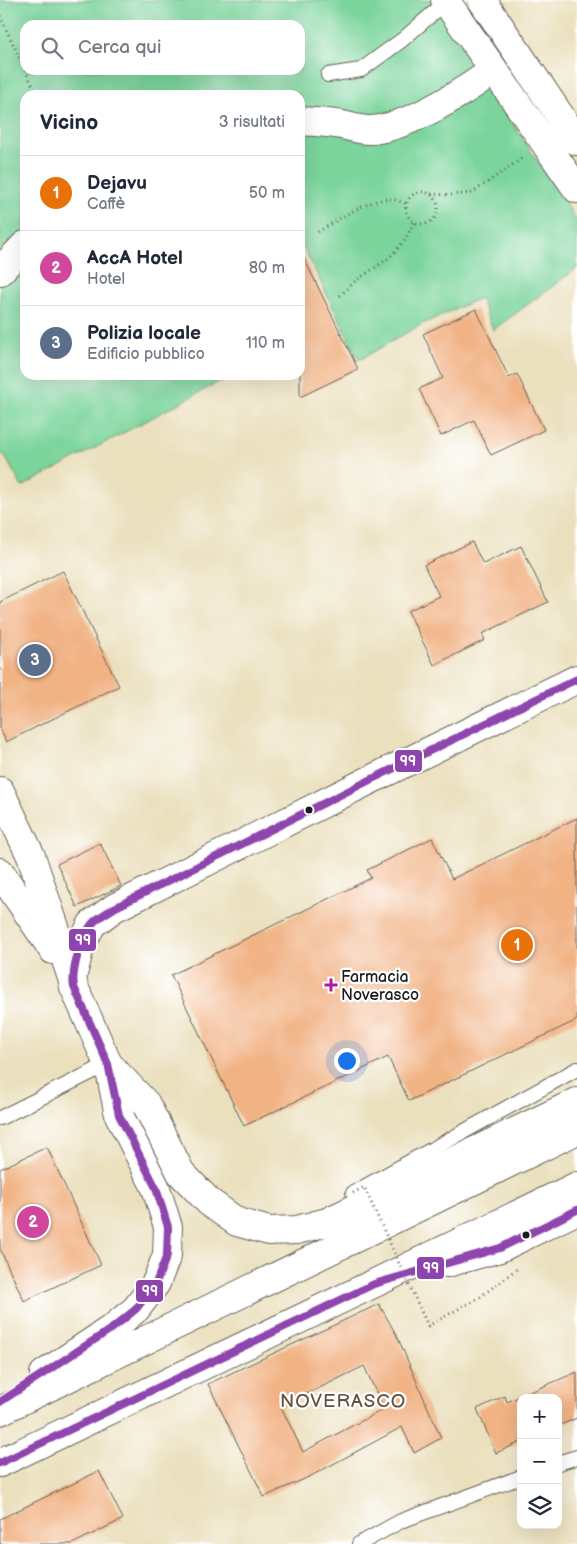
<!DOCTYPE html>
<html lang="it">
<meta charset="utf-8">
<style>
body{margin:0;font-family:"Balsamiq Sans",sans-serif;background:#f6f6f7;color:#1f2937}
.controls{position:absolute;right:15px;bottom:15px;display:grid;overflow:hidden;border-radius:10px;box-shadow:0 5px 20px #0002}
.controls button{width:45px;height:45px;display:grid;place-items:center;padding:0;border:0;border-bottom:1px solid #e0e1e3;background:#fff;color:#1f2937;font:25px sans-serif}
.you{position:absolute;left:346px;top:1060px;width:18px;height:18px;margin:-12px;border:4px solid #fff;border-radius:50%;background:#1a73e8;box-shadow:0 0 0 8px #1a73e833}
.badge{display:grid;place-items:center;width:32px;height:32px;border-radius:50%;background:#b5179e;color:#fff;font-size:16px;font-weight:700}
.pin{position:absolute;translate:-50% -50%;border:2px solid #fff;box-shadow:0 1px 5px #0006}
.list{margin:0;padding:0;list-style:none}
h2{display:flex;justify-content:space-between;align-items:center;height:65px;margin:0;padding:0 20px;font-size:21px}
h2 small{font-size:16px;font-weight:400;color:#747a83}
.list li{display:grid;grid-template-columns:32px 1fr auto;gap:15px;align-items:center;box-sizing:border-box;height:75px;padding:0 20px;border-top:1px solid #e0e1e3}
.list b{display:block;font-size:19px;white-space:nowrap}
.list p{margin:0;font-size:16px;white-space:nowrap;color:#747a83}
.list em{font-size:16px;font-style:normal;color:#747a83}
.icon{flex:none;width:28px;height:28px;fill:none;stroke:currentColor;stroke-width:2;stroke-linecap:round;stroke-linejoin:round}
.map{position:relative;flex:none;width:577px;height:1544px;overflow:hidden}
.search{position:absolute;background:#fff;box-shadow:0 5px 20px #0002;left:20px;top:20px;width:285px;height:55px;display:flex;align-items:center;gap:12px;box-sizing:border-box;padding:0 18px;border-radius:15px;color:#747a83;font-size:19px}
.panel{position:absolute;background:#fff;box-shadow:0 5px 20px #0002;left:20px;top:90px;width:285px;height:290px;border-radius:15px}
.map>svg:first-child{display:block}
</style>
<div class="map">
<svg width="577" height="1544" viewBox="0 0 577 1544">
<rect width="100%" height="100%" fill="#fff"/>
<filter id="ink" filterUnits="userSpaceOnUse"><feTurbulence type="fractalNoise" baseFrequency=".02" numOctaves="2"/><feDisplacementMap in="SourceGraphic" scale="10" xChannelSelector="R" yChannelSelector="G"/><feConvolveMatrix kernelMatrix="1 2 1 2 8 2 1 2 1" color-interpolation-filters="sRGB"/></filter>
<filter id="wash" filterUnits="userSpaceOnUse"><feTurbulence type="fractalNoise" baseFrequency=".0096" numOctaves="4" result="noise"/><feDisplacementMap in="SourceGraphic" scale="20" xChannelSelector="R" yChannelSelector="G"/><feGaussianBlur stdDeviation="1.12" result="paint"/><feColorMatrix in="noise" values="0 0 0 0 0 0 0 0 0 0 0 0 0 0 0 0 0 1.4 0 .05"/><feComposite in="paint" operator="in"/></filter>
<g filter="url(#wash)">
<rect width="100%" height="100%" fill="#ebe0be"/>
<path fill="#7ad49b" stroke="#4b785c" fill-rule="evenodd" d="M0,0H431L577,221V268L493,330L480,298L422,324L359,360L300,240V95H25V375H232L22,487L7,460L0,450ZM25,25H300V70H25Z"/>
<g id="blocks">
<path fill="#f1b284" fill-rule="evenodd" d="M300,250L358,369L300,397Z
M476,309L509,378L517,374L544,430L491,455L474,420L441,436L419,389L443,378L423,334Z
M472,542L483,564L521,546L548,602L482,634L485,640L434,665L408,611L439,596L424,565Z
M63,571L119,686L6,742L0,728V602Z
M577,818V1020L409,1101L388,1057L244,1126L171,975L371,878L367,870L432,838L452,879Z
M100,843L121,886L77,907L57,864Z
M47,1147L101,1265L24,1301L0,1249V1169Z
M379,1304L397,1336L441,1438L414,1453L402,1427L311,1476L264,1497L208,1384ZM364,1366L384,1409L303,1452L281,1407Z
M577,1372V1418L558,1426V1398H521V1442L496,1453L477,1409L505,1396L507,1402Z
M99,1471L123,1519L72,1544H0V1519Z"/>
</g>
</g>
<g filter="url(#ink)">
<use href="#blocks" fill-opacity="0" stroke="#646155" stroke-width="1"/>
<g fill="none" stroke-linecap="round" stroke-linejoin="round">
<g stroke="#646155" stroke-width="16">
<path id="lane" d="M328,75L361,70L402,40L446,2
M0,1118L108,1064
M353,1193L577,1069
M558,1463L577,1457
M359,1544L401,1521L521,1477"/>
</g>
<g stroke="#646155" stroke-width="30">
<path id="street" d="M445,0L577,189
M482,0L577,141
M300,121C311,122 323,122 335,124C346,125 358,130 369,130C407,129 463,92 493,71
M0,271L25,245
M0,791L31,856L72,978
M0,872L53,950
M108,1064L74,987L72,978L80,947L92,924L114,908L368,781L577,679"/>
</g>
<g stroke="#646155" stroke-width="30">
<path id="primary" d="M108,1064L146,1104L181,1173L209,1202L237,1222L269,1231L297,1230L327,1222L577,1102
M447,1263L500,1248L577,1210
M44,1374L114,1327L136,1309L156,1283L167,1255L168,1227L156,1188L119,1115L109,1066
M0,1411L577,1130
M0,1463L577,1186"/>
</g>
<path stroke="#646155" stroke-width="3" stroke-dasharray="1 4" stroke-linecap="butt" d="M0,16L25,70
M25,70L37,95
M406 208a16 16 0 1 1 32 0a16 16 0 1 1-32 0Z
M431,194L449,195L472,193L521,159
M318,232C336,221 369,198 391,199C395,199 401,202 406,204
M340,296L354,282L389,258L405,240L414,222"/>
<use href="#lane" stroke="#fff" stroke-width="14"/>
<use href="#street" stroke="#fff" stroke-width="28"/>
<use href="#primary" stroke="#fff" stroke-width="28"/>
<path stroke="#646155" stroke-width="3" stroke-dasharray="1 4" stroke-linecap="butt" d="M353,1193L364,1187L428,1326L480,1297L517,1269"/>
<g stroke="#fff" stroke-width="11">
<path id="bus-1" d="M0,1402L114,1327L136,1309L156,1283L167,1255L168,1227L156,1188L119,1115L108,1064L74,987C71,971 81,937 92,924C97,918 107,913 114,908L368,781L577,679
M0,1463L374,1284L500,1248L577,1210"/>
</g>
<use href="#bus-1" stroke="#8e44ad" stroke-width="8"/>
</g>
</g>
<g fill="#1c1c1c" stroke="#fff" stroke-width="2">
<circle cx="309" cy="810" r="4.5"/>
<circle cx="526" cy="1235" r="4.5"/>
</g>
<path fill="#b5179e" stroke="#fff" stroke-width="2" d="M328.5 977.5h5v5h5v5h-5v5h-5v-5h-5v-5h5z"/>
<g text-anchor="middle" stroke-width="4.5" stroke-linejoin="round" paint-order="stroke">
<g font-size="16" fill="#1c1c1c" stroke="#fff" text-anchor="start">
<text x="341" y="982">Farmacia<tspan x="341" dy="18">Noverasco</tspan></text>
</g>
<g font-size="19" letter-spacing="1" fill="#675040" stroke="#fff">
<text x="343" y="1407">NOVERASCO</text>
</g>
</g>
<g stroke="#fff" stroke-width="2">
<rect x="394" y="749" width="29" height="24" rx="5" fill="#8e44ad"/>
<rect x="68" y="928" width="29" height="24" rx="5" fill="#8e44ad"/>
<rect x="416" y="1256" width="29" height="24" rx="5" fill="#8e44ad"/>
<rect x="135" y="1279" width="29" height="24" rx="5" fill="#8e44ad"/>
</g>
<g font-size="14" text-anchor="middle" font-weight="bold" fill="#fff">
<text x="408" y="766">99</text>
<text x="83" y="945">99</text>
<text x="431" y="1273">99</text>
<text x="150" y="1296">99</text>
</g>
</svg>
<div class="controls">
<button>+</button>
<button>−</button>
<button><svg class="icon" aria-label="layers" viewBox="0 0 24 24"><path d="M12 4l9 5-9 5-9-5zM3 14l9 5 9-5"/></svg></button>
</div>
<div class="you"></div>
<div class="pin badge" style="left:517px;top:945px;background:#e8710a">1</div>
<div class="pin badge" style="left:33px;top:1222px;background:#d1479c">2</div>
<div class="pin badge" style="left:35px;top:660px;background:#5c6f8a">3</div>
<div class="search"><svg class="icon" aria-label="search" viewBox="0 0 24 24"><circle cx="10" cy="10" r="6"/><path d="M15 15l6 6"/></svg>Cerca qui</div>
<section class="panel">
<h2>Vicino<small>3 risultati</small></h2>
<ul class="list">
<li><span class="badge" style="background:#e8710a">1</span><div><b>Dejavu</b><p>Caffè</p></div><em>50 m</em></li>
<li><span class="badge" style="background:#d1479c">2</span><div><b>AccA Hotel</b><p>Hotel</p></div><em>80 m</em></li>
<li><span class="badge" style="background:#5c6f8a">3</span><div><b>Polizia locale</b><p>Edificio pubblico</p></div><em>110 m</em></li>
</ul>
</section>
</div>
